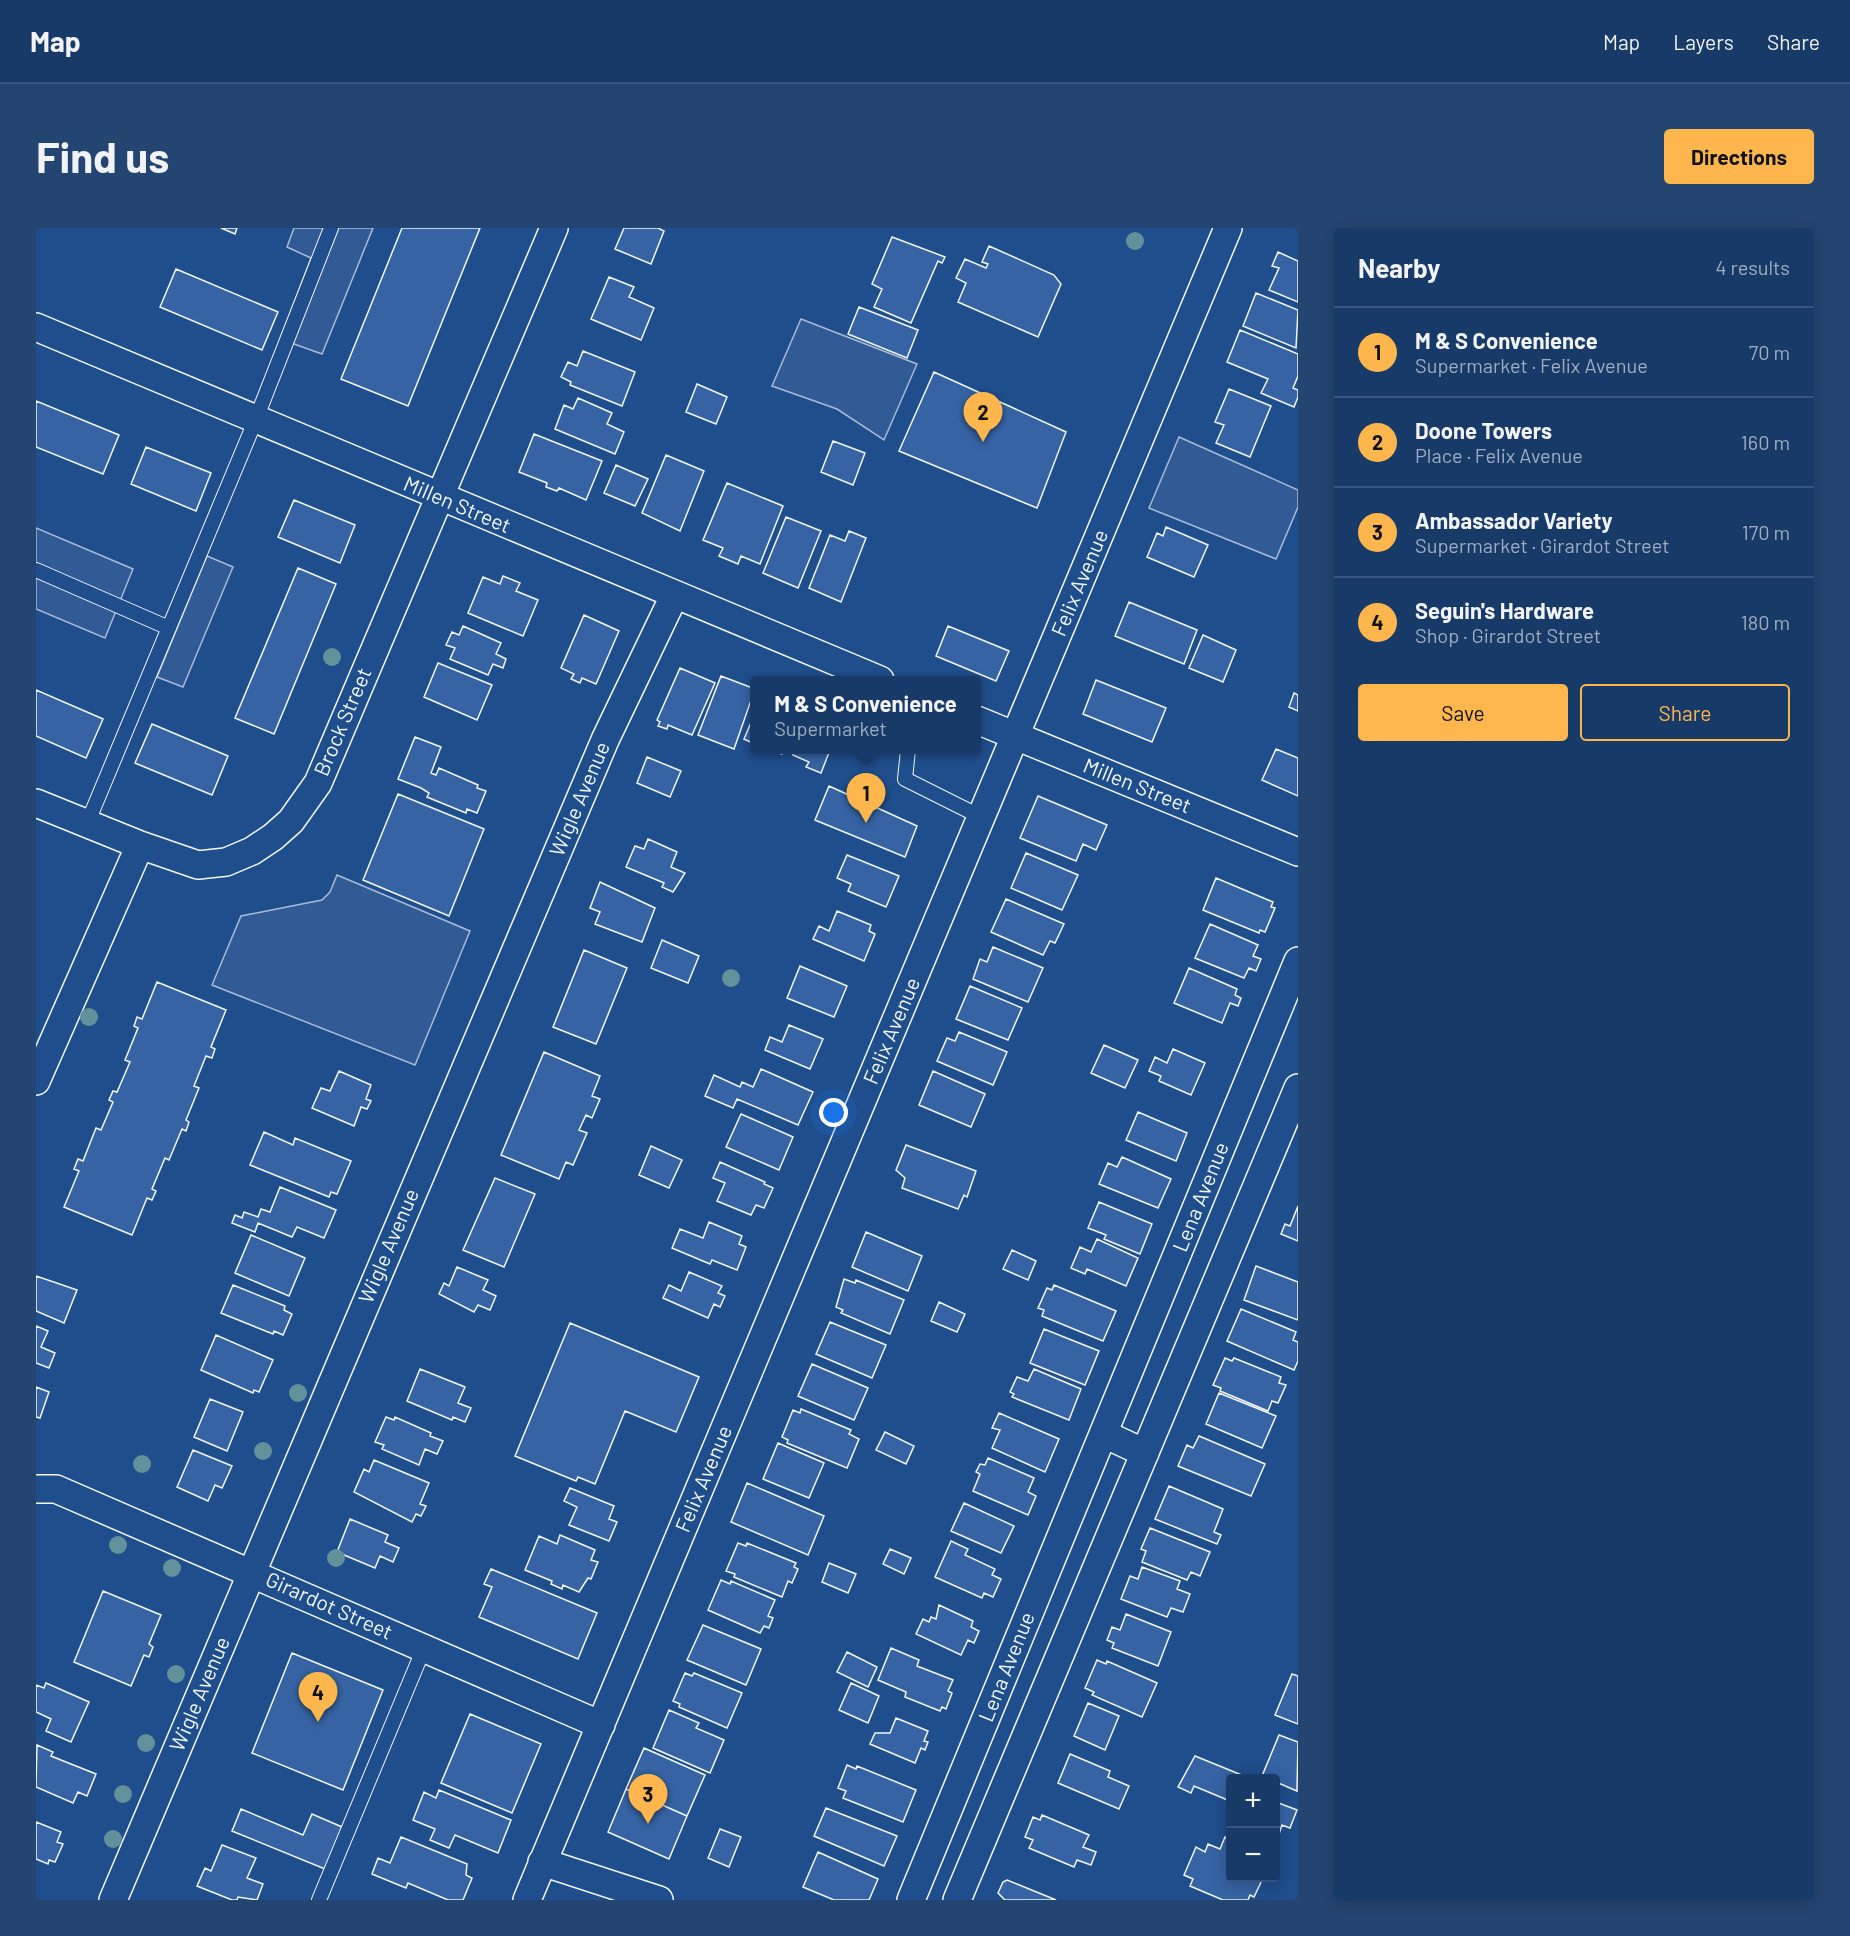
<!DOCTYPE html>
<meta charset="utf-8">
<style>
body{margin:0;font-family:Barlow,sans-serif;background:#244571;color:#f1f3f6}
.controls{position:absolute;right:18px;bottom:18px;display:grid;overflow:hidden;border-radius:6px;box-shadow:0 3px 15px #0003}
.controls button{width:54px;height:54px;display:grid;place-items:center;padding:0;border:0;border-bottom:2px solid #36547d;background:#173a69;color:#f1f3f6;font:30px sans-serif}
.you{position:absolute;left:798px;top:885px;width:21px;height:21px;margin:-15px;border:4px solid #fff;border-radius:50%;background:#1a73e8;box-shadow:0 0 0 9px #1a73e833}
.badge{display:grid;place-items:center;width:39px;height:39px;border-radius:50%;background:#ffb74d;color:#111;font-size:20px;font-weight:700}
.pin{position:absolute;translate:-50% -50px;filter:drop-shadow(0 2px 3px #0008)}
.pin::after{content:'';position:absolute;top:32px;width:21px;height:18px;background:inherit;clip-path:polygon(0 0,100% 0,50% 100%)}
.popup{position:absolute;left:714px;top:448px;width:231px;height:78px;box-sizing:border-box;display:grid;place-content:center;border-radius:6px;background:#173a69;filter:drop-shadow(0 2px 4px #0005);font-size:20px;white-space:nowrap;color:#9eadc0}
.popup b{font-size:22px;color:#f1f3f6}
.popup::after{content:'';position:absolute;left:50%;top:100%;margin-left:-12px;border:12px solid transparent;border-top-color:#173a69}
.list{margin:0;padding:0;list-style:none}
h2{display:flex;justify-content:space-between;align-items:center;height:78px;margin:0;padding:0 24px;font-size:26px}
h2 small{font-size:20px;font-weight:400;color:#9eadc0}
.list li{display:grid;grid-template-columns:39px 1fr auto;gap:18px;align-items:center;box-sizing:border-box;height:90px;padding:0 24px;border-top:2px solid #36547d}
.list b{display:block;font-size:22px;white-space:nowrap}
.list p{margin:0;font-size:20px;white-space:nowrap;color:#9eadc0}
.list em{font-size:20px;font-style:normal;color:#9eadc0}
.actions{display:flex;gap:12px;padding:18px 24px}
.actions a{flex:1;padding:14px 0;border:2px solid #ffb74d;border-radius:6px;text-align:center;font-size:21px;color:#ffb74d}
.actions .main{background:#ffb74d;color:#111}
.map{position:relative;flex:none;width:1262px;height:1672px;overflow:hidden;border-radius:6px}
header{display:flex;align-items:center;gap:36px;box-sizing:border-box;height:84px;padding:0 30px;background:#173a69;border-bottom:2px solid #36547d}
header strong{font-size:28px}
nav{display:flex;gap:33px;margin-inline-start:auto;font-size:21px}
.intro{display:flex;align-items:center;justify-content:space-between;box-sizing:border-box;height:144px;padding:0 36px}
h1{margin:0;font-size:42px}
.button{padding:15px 27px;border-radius:6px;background:#ffb74d;color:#111;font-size:21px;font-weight:700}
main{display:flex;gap:36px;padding:0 36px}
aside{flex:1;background:#173a69;border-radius:6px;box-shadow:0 3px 15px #0003}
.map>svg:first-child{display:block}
</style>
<header>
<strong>Map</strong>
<nav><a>Map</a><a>Layers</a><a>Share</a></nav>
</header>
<div class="intro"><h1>Find us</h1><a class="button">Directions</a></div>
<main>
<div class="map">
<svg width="1262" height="1672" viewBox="0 0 1262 1672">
<rect width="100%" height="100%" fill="#1f4e8c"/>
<path fill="#305b95" stroke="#a8bbd7" stroke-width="1.5" d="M258,0H337L286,126L244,111L275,30L251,19Z
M765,91L881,136L848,212L801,181L736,158Z
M1143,209L1262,262V279L1240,331L1113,280Z
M0,300L97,341L69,410L0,381Z
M171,328L197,339L147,459L121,449Z
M301,647L434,703L379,837L176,757L205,688L286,672L294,664Z"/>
<path fill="#3563a3" stroke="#f2f6ff" stroke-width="1.5" d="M185,0H201L199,6Z
M366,0H444L372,178L305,151Z
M588,0H622L628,3L615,36L579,21Z
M856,9L909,29L906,35L902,33L875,95L838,79L846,61L836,56Z
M953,18L1018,47L1025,56L1002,109L922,74L930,55L920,50L929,31L950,40L952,36L946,34Z
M1242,24L1262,33V74L1233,62L1243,40L1236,38Z
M140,41L242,84L226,122L124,79Z
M573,49L598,59L593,69L618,80L605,112L555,91Z
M1220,65L1262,82L1260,120L1207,98Z
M823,79L882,102L871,130L812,106Z
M1204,102L1262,126V148L1257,160L1262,162V169L1258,179L1225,165L1232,151L1191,134Z
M547,123L599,144L586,178L534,157L535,154L525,149L532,134L541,138Z
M898,144L1030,204L1001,280L863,223Z
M661,156L691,169L680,196L650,184Z
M1193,161L1235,178L1214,229L1180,215L1188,197L1179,194Z
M542,170L576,185L571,196L588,204L579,226L519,201L528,177L537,181Z
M0,173L83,207L67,246L0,219Z
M498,206L566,233L550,272L523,260L521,263L510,259L511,255L483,244Z
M797,213L829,225L817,257L785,244Z
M110,219L175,245L160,283L95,256Z
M630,227L668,243L644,303L606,285Z
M580,237L612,251L599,278L568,265Z
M691,255L747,278L724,336L705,328L702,336L683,328L687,320L667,312Z
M258,272L319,297L304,335L242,309Z
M750,289L785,303L762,360L727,345Z
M1130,299L1172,317L1158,349L1111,329L1121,305L1127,308Z
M813,303L830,310L805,374L773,360L794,307L809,313Z
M262,340L300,356L238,506L199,490Z
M467,348L484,355L480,363L502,372L487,408L432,385L447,349L464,356Z
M1093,374L1161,402L1148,436L1079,408Z
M548,387L583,403L560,456L546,450L544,455L535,451L538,446L525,440Z
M427,398L465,415L460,426L470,431L467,440L457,436L452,447L414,431L419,420L410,417L416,404L423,407Z
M912,398L973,423L960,453L900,428Z
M1167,407L1200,422L1187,454L1153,440Z
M402,435L456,457L441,492L388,469Z
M644,440L679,455L656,507L632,497L631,501L622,498L624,494L621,492Z
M685,448L719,461L698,521L662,507Z
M1060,452L1130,480L1116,514L1047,486Z
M0,462L67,491L50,530L0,508Z
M1258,465L1262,467V483L1253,479Z
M719,485V516L708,511Z
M116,496L192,528L176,567L99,535Z
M379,509L405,519L395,545L400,547L403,540L442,557L441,560L450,563L441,585L431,581L430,585L391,569L393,565L385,560L362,551Z
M1240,521L1262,530V568L1226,552Z
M734,522H748L746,526Z
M759,522H794L785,545L770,539L773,534L757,527Z
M611,529L645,543L634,569L601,555Z
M793,558L881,598L869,629L779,592Z
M362,566L448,601L413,688L327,652Z
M1002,568L1071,597L1060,622L1047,616L1040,633L984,610Z
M612,611L641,624L635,639L649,645L637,664L626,659L628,655L590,639L599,618L608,621Z
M990,625L1042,647L1026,682L975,660Z
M811,627L863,648L850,679L812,663L815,656L801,650Z
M1180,650L1237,674L1235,679L1239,680L1229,704L1224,702L1223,705L1167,682Z
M564,654L619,680L606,714L559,696L564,684L554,680Z
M970,671L1028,696L1019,715L1014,713L1007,727L955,704Z
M801,683L835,697L833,703L839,706L828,733L777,711L783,698L793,703Z
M1174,696L1222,717L1217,728L1225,731L1220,743L1213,740L1208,750L1159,730Z
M626,712L663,728L652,755L615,740Z
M957,719L1007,740L992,774L937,751L944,731L951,734Z
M548,722L591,740L560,816L517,799Z
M764,738L811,758L798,789L751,770Z
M1153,740L1201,761L1199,767L1205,770L1202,778L1194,775L1186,795L1138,775Z
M121,754L190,782L175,819L179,821L176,830L170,828L158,858L163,860L150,892L153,894L150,903L146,901L133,932L129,930L116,961L120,963L116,972L111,970L96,1007L28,979L43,943L38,941L42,931L47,933L60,900L65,902L77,874L73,872L77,863L81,864L94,834L89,832L102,800L98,798L101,789L106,791Z
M934,758L986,780L972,812L920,791Z
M753,797L787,811L774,841L729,822L734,809L746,814Z
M923,804L971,824L957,857L901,833L911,810L919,813Z
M1068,817L1102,832L1089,860L1055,845Z
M1137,821L1169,835L1155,867L1123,853L1125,848L1113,843L1119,829L1131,835Z
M508,824L564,848L556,868L564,871L556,890L550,887L543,902L551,905L537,937L530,934L523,951L465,927Z
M725,841L777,864L762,897L701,871L697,880L669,868L678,847L704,859L706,854L717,859Z
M303,843L335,857L330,871L335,873L331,881L325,879L318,898L276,880L285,860L294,863Z
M897,843L949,866L935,899L883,877Z
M1102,884L1151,905L1140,933L1090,912Z
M705,886L757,909L743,942L690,919Z
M228,904L257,917L259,910L315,933L301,966L295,964L293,969L214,937Z
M870,917L940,943L931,969L928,967L922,981L866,960L869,950L860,942Z
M615,918L646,932L633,960L603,947Z
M1086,929L1135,951L1122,980L1063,956L1072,935L1081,939Z
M684,934L729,954L728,956L737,960L728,980L720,977L715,987L681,973L689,955L677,950Z
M459,950L499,966L468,1039L427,1022Z
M244,959L300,982L288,1010L261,999L256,1009L222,995L219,1004L196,995L199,987L206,990L208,984L222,989L225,981L234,984Z
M1063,974L1116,996L1104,1026L1068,1011L1070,1007L1052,1000Z
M1262,978V1013L1245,1006L1249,996L1254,998Z
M673,994L706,1008L703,1016L710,1019L701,1042L676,1032L674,1036L636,1020L644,1001L667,1010Z
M830,1004L886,1028L872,1063L816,1039Z
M215,1007L269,1030L253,1068L199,1045Z
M1061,1011L1102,1030L1090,1058L1051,1041L1049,1046L1035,1040L1044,1019L1055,1024Z
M976,1022L1000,1033L992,1052L967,1041Z
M1220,1038L1262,1054V1092L1208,1072Z
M421,1039L452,1052L447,1062L460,1068L454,1082L442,1077L438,1084L403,1066L408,1055L413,1058Z
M653,1044L686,1058L682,1065L689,1068L684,1079L678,1076L672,1090L627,1070L633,1057L645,1063Z
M0,1048L41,1062L28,1095L0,1083Z
M808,1051L819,1055L820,1052L868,1072L854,1106L805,1085L807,1082L800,1079Z
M197,1057L249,1078L248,1082L256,1086L247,1107L238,1103L237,1106L185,1085Z
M1018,1057L1080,1083L1067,1113L1006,1088L1008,1082L1002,1080L1011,1060L1016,1062Z
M903,1074L929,1086L921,1104L895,1093Z
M1205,1081L1260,1104L1257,1112L1262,1114V1133L1258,1142L1191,1113Z
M794,1094L850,1117L836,1150L780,1126Z
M534,1095L663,1149L640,1204L589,1183L559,1256L542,1249L540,1253L479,1228Z
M0,1098L12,1103L5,1119L19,1125L13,1140L0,1135Z
M1008,1101L1063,1123L1049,1157L994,1135Z
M180,1107L237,1132L223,1164L218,1162L217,1165L165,1142Z
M1189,1130L1196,1133L1198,1130L1245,1149L1243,1155L1250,1157L1242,1175L1236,1173L1232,1183L1184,1163L1185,1160L1177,1157Z
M776,1136L832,1160L818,1192L762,1168Z
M384,1141L429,1159L422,1175L435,1180L429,1194L417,1189L416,1192L371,1173Z
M998,1141L1045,1161L1033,1192L976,1169L978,1166L974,1164L981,1149L992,1153Z
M0,1159L13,1164L4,1190L0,1189Z
M1183,1165L1240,1188L1226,1220L1170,1196Z
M174,1171L207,1184L191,1223L158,1209Z
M765,1181L815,1202L813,1206L823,1211L811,1240L751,1215L752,1212L746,1209L757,1182L764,1185Z
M963,1185L1023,1211L1009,1244L956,1220L964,1202L956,1200Z
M350,1189L358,1192L359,1189L395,1205L394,1208L407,1213L401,1226L389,1221L383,1237L346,1221L348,1217L339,1214Z
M849,1204L878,1218L870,1236L840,1222Z
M1163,1208L1229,1236L1215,1268L1142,1238L1151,1217L1157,1220Z
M742,1215L788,1235L773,1270L727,1251Z
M157,1222L196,1238L186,1260L179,1257L172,1273L141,1259Z
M952,1230L998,1250L992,1264L1000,1268L992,1287L937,1263L944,1246L940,1244L944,1236L949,1237Z
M338,1232L393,1255L384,1276L390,1278L385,1288L380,1286L376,1294L318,1264L328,1241L333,1244Z
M711,1255L788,1288L772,1327L695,1294Z
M1133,1258L1187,1281L1178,1304L1185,1307L1181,1316L1119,1291Z
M534,1260L578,1278L573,1291L581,1294L573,1313L533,1297L541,1279L528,1273Z
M928,1275L978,1298L965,1325L915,1303Z
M314,1291L352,1307L349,1314L363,1320L357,1334L344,1328L339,1340L301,1324Z
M1114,1300L1174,1324L1164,1348L1155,1344L1151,1352L1106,1334L1110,1323L1105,1321Z
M524,1307L559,1322L555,1332L562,1334L555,1351L552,1350L543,1364L527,1357L526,1361L515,1356L516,1353L489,1342L503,1308L521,1316Z
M915,1313L932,1321L929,1327L959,1341L956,1347L965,1351L957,1369L948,1365L946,1370L899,1349Z
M702,1315L710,1318L711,1315L760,1335L758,1339L762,1341L756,1355L752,1353L746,1369L698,1349L699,1346L690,1343Z
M854,1321L875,1330L868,1346L847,1336Z
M793,1335L820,1346L812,1365L786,1354Z
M1106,1339L1144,1353L1141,1361L1154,1366L1147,1384L1135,1380L1131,1389L1085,1371L1094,1348L1102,1351Z
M455,1341L561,1385L542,1431L443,1389L456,1359L448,1356Z
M685,1352L694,1356L695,1353L739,1372L732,1388L737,1390L733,1400L728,1398L724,1405L672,1382Z
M67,1363L125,1387L113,1416L117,1419L113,1429L108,1427L95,1458L38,1434Z
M903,1377L937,1393L935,1399L943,1403L938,1415L932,1412L925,1427L880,1406L887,1391L893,1394L895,1389L900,1391Z
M1090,1386L1135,1404L1122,1438L1076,1420L1078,1415L1071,1412L1076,1399L1084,1402Z
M667,1397L725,1421L710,1457L651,1432Z
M855,1420L883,1432L881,1438L917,1452L912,1463L916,1465L910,1481L906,1479L904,1483L869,1469L870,1464L842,1452Z
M811,1424L841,1439L832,1459L801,1444Z
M256,1425L347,1462L307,1562L216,1525Z
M1061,1432L1070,1436L1071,1433L1121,1455L1106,1489L1056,1467L1058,1464L1049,1460Z
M649,1445L656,1448L658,1445L706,1465L691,1500L643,1479L644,1476L637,1473Z
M1256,1446L1262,1448V1496L1239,1487Z
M10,1455L53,1474L35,1514L10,1503L15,1491L0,1484V1457L8,1460Z
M815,1455L843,1468L832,1495L803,1482Z
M1052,1475L1083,1488L1069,1522L1038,1508Z
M633,1482L663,1495L660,1500L688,1512L674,1545L617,1520Z
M434,1486L505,1516L476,1585L405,1555Z
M860,1490L892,1503L888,1513L892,1514L889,1522L885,1520L879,1535L834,1516L839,1505H854Z
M1243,1507L1262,1514L1261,1563L1240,1554V1550L1226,1548Z
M1,1517L17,1524L15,1528L60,1546L51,1568L42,1564L37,1575L0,1559Z
M608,1520L669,1547L651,1588L590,1561Z
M1034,1526L1074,1543L1072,1549L1093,1558L1083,1581L1022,1555Z
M1159,1528L1213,1550H1194V1573L1158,1558L1155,1565L1142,1559Z
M811,1537L820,1541L821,1538L880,1562L867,1594L807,1570L810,1563L802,1560Z
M590,1561L651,1588L633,1631L572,1604Z
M403,1562L475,1592L462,1625L419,1607L413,1620L394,1612L399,1601L377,1592L388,1564L400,1570Z
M1240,1574L1261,1582L1254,1600L1246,1597L1240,1615Z
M790,1580L861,1608L848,1638L778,1608Z
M205,1581L267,1607L276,1586L306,1599L289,1641L196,1603Z
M1006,1587L1053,1607L1047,1619L1060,1624L1055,1637L1041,1632L1038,1639L993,1620L997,1612L989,1609L997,1589L1004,1592Z
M0,1594L25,1604L21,1614L27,1616L19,1634L13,1632L12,1636L0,1631Z
M684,1601L705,1609L693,1639L672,1630Z
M365,1609L431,1636L430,1647L436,1650L427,1672H412L372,1655L370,1660L336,1646L342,1630L354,1635Z
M1189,1609L1194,1611V1650H1227L1218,1669L1214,1667L1212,1672H1187L1154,1658L1157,1651L1148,1647L1160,1619L1169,1624L1172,1616L1184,1621Z
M186,1617L220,1630L211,1650L227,1656L221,1672L202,1669L201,1672H196L161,1658L169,1640L175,1643Z
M782,1624L842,1651L833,1672H798L767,1659Z
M971,1652L1020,1672H969L962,1665L967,1654Z"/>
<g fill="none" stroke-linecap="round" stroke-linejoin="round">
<g stroke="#f2f6ff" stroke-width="16">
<path id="lane" d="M0,342L133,400
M872,522L869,551L945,589
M51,596L220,191L295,0
M283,1672L388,1420"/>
</g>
<g stroke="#f2f6ff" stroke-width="30">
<path id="street" d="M0,99L844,452
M941,492L1262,624
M0,575L104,617L162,637L190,634L216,623L237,609L255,593L282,555L518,0
M0,853L104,617
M1068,1206L1109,1225
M0,1261H20L565,1497
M506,1634L623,1672
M77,1672L569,512L638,368
M491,1672L1192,0
M875,1672L1262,733
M921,1672L1262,860"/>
</g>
<use href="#lane" stroke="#1f4e8c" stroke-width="14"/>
<use href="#street" stroke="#1f4e8c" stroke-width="27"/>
</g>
<g fill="#61919a">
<circle cx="1099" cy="13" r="9"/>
<circle cx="296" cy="429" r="9"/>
<circle cx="695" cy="750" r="9"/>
<circle cx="53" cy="789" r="9"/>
<circle cx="262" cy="1165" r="9"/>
<circle cx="227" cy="1223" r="9"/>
<circle cx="106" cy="1236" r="9"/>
<circle cx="82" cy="1317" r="9"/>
<circle cx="300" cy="1330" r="9"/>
<circle cx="136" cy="1340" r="9"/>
<circle cx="140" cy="1446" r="9"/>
<circle cx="110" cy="1515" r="9"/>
<circle cx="87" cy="1566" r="9"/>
<circle cx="77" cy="1611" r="9"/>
</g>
<g text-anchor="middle" stroke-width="4.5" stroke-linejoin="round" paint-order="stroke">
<g font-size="21" fill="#f2f6ff" stroke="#1f4e8c">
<text transform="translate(421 277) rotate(23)" y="7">Millen Street</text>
<text transform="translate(1044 355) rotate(-67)" y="7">Felix Avenue</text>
<text transform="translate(307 494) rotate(-67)" y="7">Brock Street</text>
<text transform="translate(1101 558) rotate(22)" y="7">Millen Street</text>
<text transform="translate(544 571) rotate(-67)" y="7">Wigle Avenue</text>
<text transform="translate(856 803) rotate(-67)" y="7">Felix Avenue</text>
<text transform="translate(1165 969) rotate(-68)" y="7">Lena Avenue</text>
<text transform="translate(353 1018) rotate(-67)" y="7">Wigle Avenue</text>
<text transform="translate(668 1251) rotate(-67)" y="7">Felix Avenue</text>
<text transform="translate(293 1378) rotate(24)" y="7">Girardot Street</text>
<text transform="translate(971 1439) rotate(-68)" y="7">Lena Avenue</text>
<text transform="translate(164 1466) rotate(-67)" y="7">Wigle Avenue</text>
</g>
</g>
</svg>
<div class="controls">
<button>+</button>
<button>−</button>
</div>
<div class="you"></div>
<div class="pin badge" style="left:830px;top:595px">1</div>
<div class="popup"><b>M &amp; S Convenience</b>Supermarket</div>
<div class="pin badge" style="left:947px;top:214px">2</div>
<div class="pin badge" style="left:612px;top:1596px">3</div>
<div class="pin badge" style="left:282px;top:1494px">4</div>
</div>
<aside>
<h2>Nearby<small>4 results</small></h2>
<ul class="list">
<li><span class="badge">1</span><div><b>M &amp; S Convenience</b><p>Supermarket · Felix Avenue</p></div><em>70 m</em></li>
<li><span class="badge">2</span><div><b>Doone Towers</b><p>Place · Felix Avenue</p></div><em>160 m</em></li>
<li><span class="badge">3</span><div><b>Ambassador Variety</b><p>Supermarket · Girardot Street</p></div><em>170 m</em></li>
<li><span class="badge">4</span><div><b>Seguin's Hardware</b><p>Shop · Girardot Street</p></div><em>180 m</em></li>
</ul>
<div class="actions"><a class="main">Save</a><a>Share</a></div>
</aside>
</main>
